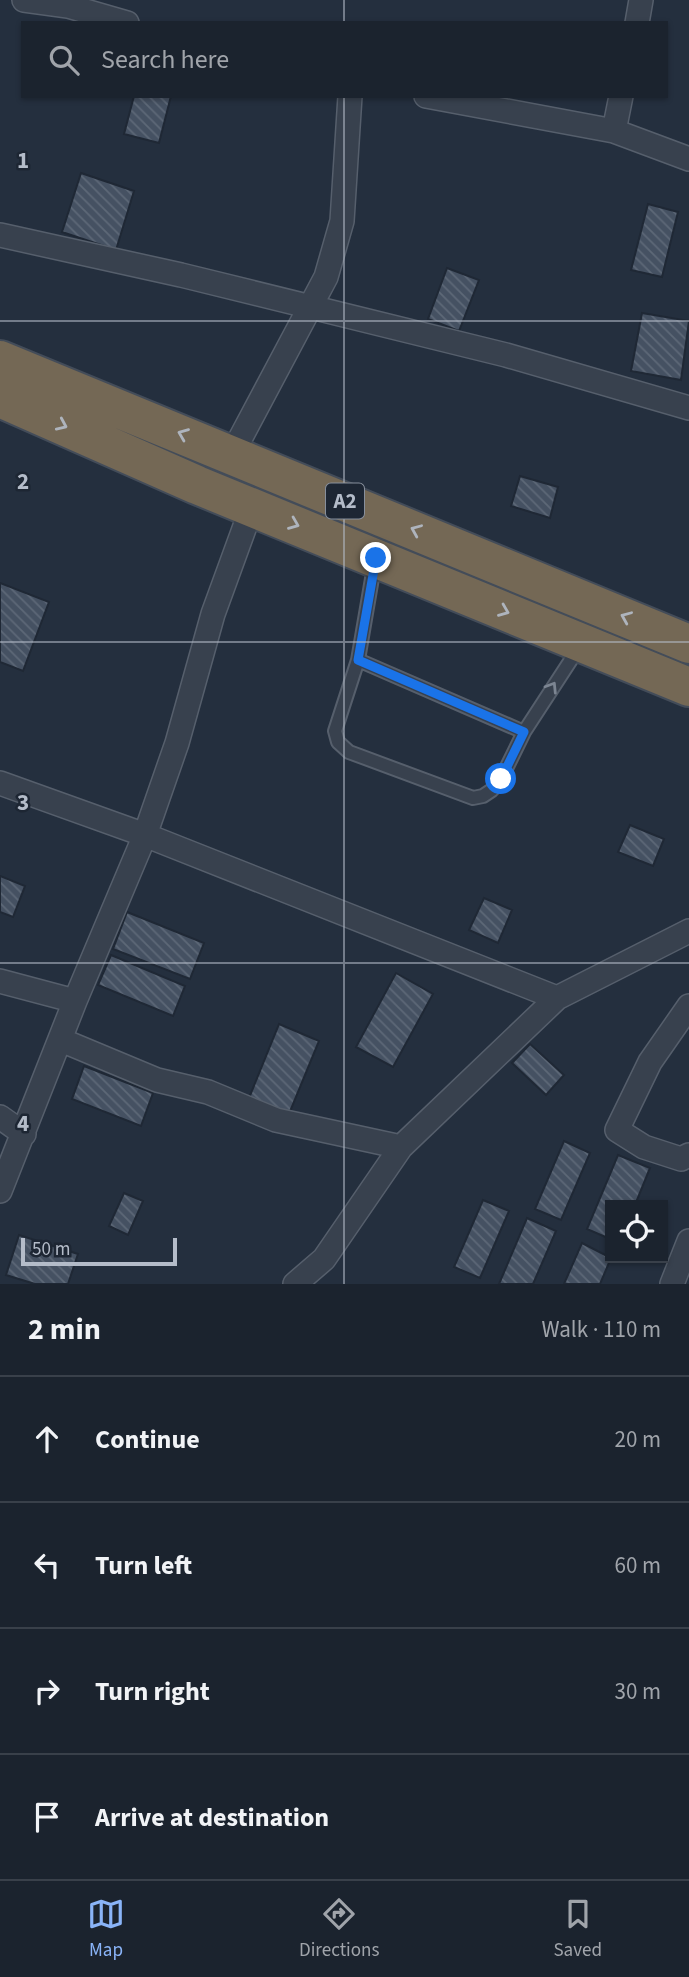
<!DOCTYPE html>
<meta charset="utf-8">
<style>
body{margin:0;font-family:"Source Sans 3",sans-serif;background:#282f3a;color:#f1f3f6}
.controls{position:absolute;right:21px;bottom:21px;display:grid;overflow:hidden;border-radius:0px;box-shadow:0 2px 5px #0004}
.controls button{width:63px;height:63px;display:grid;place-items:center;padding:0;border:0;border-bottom:2px solid #39404a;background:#1b232e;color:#f1f3f6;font:35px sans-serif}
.scale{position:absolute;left:21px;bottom:18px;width:156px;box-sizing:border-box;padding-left:7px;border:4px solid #b4bcc9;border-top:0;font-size:19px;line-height:24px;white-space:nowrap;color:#b4bcc9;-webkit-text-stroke:5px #1d2633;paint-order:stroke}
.stop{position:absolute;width:21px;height:21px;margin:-16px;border:5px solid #1a73e8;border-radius:50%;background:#fff}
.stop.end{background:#1a73e8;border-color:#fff;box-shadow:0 2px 7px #0008}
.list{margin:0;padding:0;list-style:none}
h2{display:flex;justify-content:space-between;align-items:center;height:91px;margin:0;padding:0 28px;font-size:30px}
h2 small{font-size:23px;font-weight:400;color:#a0a4aa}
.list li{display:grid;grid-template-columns:46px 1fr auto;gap:21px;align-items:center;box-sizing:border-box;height:126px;padding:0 28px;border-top:2px solid #39404a}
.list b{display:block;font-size:26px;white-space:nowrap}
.list em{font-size:23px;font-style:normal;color:#a0a4aa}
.icon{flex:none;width:38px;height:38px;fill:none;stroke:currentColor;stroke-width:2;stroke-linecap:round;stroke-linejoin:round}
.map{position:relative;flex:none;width:689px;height:1284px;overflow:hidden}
.search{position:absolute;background:#1b232e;box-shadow:0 2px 5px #0004;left:21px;right:21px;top:21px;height:77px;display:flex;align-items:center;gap:18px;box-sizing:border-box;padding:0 24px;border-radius:0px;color:#a0a4aa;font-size:26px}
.sheet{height:595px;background:#1b232e}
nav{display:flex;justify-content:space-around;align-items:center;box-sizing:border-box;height:98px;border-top:2px solid #39404a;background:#1b232e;font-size:19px;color:#a0a4aa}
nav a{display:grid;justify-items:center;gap:4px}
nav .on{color:#8ab4f8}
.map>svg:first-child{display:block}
</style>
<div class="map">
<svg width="689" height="1284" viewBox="0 0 689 1284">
<defs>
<pattern id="building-back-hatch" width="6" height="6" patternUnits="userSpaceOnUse" patternTransform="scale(1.75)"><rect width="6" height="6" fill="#455162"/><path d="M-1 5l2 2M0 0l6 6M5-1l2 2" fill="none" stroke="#5d6877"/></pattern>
</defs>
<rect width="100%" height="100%" fill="#242f3e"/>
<path fill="url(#building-back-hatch)" stroke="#1f2835" stroke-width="2" d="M134,96H171L159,143L124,134Z
M81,173L134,191L116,250L62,232Z
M648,204L678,212L662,277L631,270Z
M447,268L479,280L459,331L428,319Z
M642,313L689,321L681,380L631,371Z
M520,476L558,487L550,518L511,506Z
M0,583L49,602L23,671L0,662Z
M630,825L664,839L653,866L618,852Z
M0,876L25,886L13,917L0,912Z
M484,898L512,910L498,943L469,930Z
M127,912L204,943L190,979L113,949Z
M111,955L185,986L173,1016L98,985Z
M396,973L433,994L393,1067L356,1047Z
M279,1024L319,1041L289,1114L249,1098Z
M530,1044L564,1075L546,1095L512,1063Z
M84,1066L153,1093L141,1126L72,1099Z
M564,1141L590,1153L561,1220L535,1209Z
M618,1155L650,1168L635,1205H610V1239L587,1229Z
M124,1193L143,1201L128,1235L109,1226Z
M483,1200L509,1211L480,1278L454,1267Z
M527,1218L556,1231L533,1284H499Z
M19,1235L78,1254L68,1284H35L6,1275Z
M582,1243L611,1258L600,1284H564Z"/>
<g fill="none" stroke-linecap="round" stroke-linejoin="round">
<g stroke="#565f6c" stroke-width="16">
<path id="lane" d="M375,561L358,660L335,731L338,742L349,752L473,798L483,796L492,790L501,779L524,732L580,646
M358,660L524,732"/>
</g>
<g stroke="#565f6c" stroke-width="26">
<path id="street" d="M24,0L68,6L127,23
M637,23L641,0
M426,96L614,131L689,159
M614,131L621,96
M0,235L181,275L506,355L689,408
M232,454L326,277L342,221L350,96
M0,783L145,835L557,998
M0,981L75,1001
M689,1006L650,1062L617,1130L644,1147L681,1159L689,1155
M61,1040L157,1080L208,1092L276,1120L401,1147
M0,1117L24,1134
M0,1191L75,1001L145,835L177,743L213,614L252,507
M295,1284L324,1259L401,1147L557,998L689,931
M672,1284L689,1241"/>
</g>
<g stroke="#434c59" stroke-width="42">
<path id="highway" d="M0,360L689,644
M0,398L197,485L689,687"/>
</g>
<use href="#lane" stroke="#38414e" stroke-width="12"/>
<use href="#street" stroke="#38414e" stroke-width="23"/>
<use href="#highway" stroke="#746855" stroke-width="38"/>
</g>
<defs><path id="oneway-chevron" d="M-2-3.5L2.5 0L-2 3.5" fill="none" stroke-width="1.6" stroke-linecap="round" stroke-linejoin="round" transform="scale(1.75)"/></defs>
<g stroke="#aeb4bd">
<use href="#oneway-chevron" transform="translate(62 425) rotate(24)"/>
<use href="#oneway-chevron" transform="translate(183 434) rotate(-158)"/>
<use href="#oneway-chevron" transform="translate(294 524) rotate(22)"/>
<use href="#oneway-chevron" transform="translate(416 530) rotate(-157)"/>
<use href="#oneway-chevron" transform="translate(504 611) rotate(22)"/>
<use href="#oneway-chevron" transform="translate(626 617) rotate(-157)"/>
</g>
<use stroke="#7c8592" href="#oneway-chevron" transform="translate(552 687) rotate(-58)"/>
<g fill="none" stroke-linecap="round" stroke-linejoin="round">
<path stroke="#1a73e8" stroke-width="9" d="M376,558L358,660L524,732L501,779"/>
</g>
<path fill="none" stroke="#b4bcc9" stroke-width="2" stroke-opacity="0.55" d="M344,0V23M344,96V1284M0,321H689M0,642H689M0,963H689"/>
<g text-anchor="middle" stroke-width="5" stroke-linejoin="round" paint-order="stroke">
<rect fill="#1d2633" stroke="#878f9c" stroke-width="2" x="326" y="483.5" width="38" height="35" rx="5"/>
<g font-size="21" font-weight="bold" fill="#b4bcc9">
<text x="345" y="508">A2</text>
</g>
</g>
<g font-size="23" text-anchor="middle" font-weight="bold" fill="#b4bcc9" stroke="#1d2633" stroke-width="5" stroke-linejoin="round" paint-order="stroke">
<text x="23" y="168">1</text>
<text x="23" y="489">2</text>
<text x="23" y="810">3</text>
<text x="23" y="1131">4</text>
</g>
</svg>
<div class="controls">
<button><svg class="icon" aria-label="locate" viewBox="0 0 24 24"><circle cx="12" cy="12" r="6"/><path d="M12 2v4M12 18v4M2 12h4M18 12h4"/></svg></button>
</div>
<div class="scale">50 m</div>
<div class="stop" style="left:501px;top:779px"></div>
<div class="stop end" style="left:376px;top:558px"></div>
<div class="search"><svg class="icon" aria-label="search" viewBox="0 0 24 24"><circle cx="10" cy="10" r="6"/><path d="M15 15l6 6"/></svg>Search here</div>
</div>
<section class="sheet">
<h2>2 min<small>Walk · 110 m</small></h2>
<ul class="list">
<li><svg class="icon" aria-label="ahead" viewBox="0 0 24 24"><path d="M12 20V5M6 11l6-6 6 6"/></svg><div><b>Continue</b></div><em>20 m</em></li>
<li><svg class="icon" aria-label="left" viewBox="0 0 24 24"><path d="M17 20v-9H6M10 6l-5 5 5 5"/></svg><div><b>Turn left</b></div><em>60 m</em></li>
<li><svg class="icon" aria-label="right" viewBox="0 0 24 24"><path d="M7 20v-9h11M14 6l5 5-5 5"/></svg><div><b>Turn right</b></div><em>30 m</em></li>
<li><svg class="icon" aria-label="arrive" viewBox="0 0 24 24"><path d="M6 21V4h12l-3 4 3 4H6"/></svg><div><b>Arrive at destination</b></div></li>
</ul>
</section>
<nav>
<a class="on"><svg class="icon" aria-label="map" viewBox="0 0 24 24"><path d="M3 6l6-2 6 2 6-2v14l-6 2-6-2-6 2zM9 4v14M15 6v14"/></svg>Map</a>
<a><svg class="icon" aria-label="directions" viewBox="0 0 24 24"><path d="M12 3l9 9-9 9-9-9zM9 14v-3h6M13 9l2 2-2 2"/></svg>Directions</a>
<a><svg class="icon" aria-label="saved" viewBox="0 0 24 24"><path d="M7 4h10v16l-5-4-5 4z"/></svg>Saved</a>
</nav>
